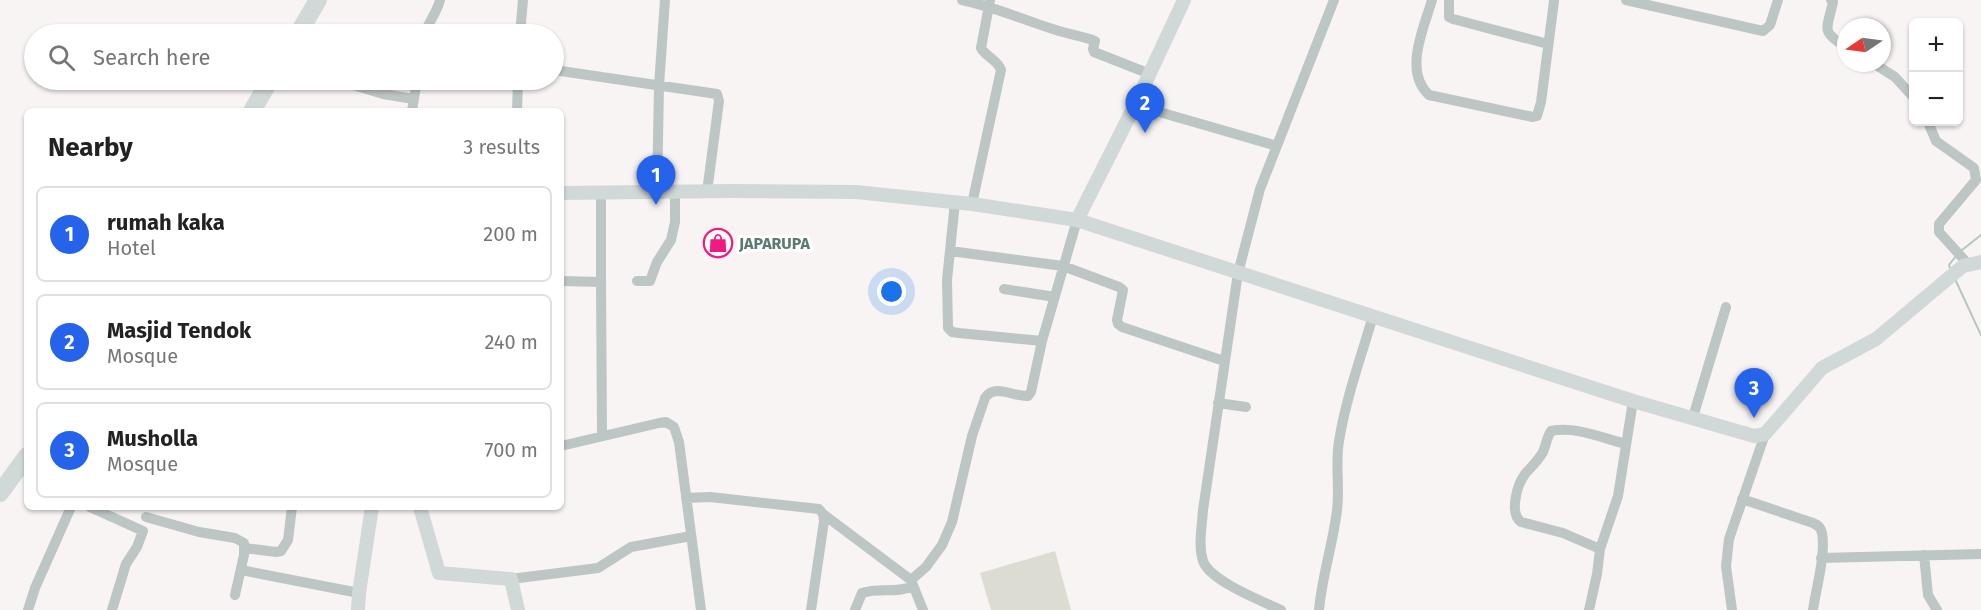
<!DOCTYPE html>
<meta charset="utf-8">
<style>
body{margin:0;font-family:"Fira Sans",sans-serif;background:#f6f6f6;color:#222}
.controls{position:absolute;right:18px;top:18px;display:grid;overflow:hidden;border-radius:9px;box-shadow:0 2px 4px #0004}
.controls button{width:54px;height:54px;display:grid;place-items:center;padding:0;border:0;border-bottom:2px solid #e0e0e0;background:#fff;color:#222;font:30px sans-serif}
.compass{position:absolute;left:1837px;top:18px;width:54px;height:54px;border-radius:50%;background:#fff;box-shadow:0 2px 4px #0004;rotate:257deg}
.you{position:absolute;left:892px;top:292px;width:21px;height:21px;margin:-15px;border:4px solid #fff;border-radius:50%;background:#1a73e8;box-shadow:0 0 0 9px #1a73e833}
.badge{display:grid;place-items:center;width:39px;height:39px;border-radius:50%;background:#2563eb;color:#fff;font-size:20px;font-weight:700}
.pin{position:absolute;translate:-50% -50px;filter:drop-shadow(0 2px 3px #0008)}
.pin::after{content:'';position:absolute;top:32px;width:21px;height:18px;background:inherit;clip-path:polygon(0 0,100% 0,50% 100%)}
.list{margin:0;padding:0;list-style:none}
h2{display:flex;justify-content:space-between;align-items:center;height:78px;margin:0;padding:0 24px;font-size:26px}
h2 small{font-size:20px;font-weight:400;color:#767676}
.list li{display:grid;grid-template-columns:39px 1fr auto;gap:18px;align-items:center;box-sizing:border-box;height:96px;margin:0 12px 12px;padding:0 12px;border:2px solid #e0e0e0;border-radius:9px}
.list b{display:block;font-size:22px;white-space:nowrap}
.list p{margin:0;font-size:20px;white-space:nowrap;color:#767676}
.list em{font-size:20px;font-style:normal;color:#767676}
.icon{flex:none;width:33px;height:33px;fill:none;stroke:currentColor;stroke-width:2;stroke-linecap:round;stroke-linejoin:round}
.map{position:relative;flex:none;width:1981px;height:610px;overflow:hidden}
.search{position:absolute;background:#fff;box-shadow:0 2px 4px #0004;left:24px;top:24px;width:540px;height:66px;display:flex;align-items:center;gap:15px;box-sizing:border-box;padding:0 21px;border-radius:33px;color:#767676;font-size:22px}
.panel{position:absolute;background:#fff;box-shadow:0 2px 4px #0004;left:24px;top:108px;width:540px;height:402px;border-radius:9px}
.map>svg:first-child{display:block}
</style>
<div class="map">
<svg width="1981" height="610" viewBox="0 0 1981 610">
<rect width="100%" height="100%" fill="#f7f4f3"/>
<path fill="#dcdcd2" d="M1055,551L1071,610H991L980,573Z"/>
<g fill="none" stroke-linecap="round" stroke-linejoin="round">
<path stroke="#b4c8be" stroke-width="2" d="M1962,250L1981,235
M1950,268L1949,265L1956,256
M1955,279L1981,335"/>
<path stroke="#bcc6c4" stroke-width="10" d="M962,0C996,7 1026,21 1059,31C1072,35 1083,36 1095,41L1093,49L1094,52L1150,74
M1432,0C1424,28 1403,71 1429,95L1533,117L1537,116L1541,102L1554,1
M1449,0V17L1453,19L1548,44
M1626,0L1763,31L1770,25L1778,0
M1831,0L1833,2C1827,30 1820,31 1846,47
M425,34C428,22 437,13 440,0
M520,34L523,0
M1873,63L1895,77L1914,98
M554,70L717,94L719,101L707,192
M337,80L383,94L414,99
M1135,105L1277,146
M412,111L417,80
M517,111L518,80
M1928,122L1936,141L1974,168L1976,180L1939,224V232L1968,264
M657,193L659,86L665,0
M955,202L947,280L948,328L952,332L959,333L1042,341
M972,204L1001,70C998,60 986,57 981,48L990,0
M950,251L1063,266L1119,287L1123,290L1117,320L1118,324L1122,327L1224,361
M561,281L601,282V194
M637,281H650L657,262L671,240L675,222V192
M601,282L602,436
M1004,289L1055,297
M1218,403L1246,407
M1693,417L1726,307
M561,446L659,423L666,422L674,427L679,442L701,610
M686,498L710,497L819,509L823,514L824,521L811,610
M1742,499L1813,523C1818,525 1821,528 1822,533C1826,555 1816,588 1813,610
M90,507L143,531L137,547L126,564L112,610
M823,514L911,580
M146,517L199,532L235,538L244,543V555L235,595
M245,548L276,552L281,551L288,540L292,507
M1600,549L1563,533L1521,522C1509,513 1517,485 1525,474C1531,467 1538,461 1543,452C1546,445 1547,437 1551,431C1576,426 1602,438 1626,444
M1924,555L1928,595L1937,610
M1821,558L1981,554
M241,570L359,593
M511,579L598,568L631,547L691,536
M28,610L35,588L71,507
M855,610L862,593C879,587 897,594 913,586
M923,610L911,580L926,567L942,545L952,522L972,436L985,398C995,383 1013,397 1028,396L1031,392L1042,341L1077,220
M1281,610C1262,601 1210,581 1203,561C1198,545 1202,527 1203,510L1238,273L1260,189L1334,0
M1319,610C1322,576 1333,544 1337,510C1340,487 1335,464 1339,441C1346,398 1361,357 1373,316
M1589,610L1597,574L1600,549L1618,496L1633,401
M1732,610L1726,566L1729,539L1765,434"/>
<path stroke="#d1d9d8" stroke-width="14" d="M561,193L731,191L856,192L972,204L1077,220L1135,105L1184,0
M1077,220L1633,401L1754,436L1765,434L1822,368L1876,339L1963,266L1981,262
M420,507L439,573L511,579L518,610
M358,610L359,593L372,507"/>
<path stroke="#d1d9d8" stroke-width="18" d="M298,34L318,0
M252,111L270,80
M0,493L27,456"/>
</g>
<defs>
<g id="shop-ring" transform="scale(1.5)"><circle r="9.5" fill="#fff" stroke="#ef1a82" stroke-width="1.5"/><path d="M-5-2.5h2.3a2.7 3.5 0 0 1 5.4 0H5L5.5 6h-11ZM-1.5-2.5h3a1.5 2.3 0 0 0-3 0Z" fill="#ef1a82"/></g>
</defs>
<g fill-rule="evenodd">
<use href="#shop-ring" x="718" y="243"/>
</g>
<g text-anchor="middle" stroke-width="6" stroke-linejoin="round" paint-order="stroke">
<g font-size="16" font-weight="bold" fill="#5b7a72" stroke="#fff" text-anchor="start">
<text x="739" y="249">JAPARUPA</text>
</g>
</g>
</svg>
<div class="controls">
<button>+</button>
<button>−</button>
</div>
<svg class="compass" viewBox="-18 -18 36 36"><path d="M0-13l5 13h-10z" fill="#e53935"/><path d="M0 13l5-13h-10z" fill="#767676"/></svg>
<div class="you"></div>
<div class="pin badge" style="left:656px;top:205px">1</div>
<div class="pin badge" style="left:1145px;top:133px">2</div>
<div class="pin badge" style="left:1754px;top:418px">3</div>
<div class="search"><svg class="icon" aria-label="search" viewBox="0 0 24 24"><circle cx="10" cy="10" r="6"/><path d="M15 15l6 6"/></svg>Search here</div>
<section class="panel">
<h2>Nearby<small>3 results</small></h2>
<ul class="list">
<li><span class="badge">1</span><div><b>rumah kaka</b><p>Hotel</p></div><em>200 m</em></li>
<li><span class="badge">2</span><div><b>Masjid Tendok</b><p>Mosque</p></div><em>240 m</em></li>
<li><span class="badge">3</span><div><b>Musholla</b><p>Mosque</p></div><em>700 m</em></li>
</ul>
</section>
</div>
